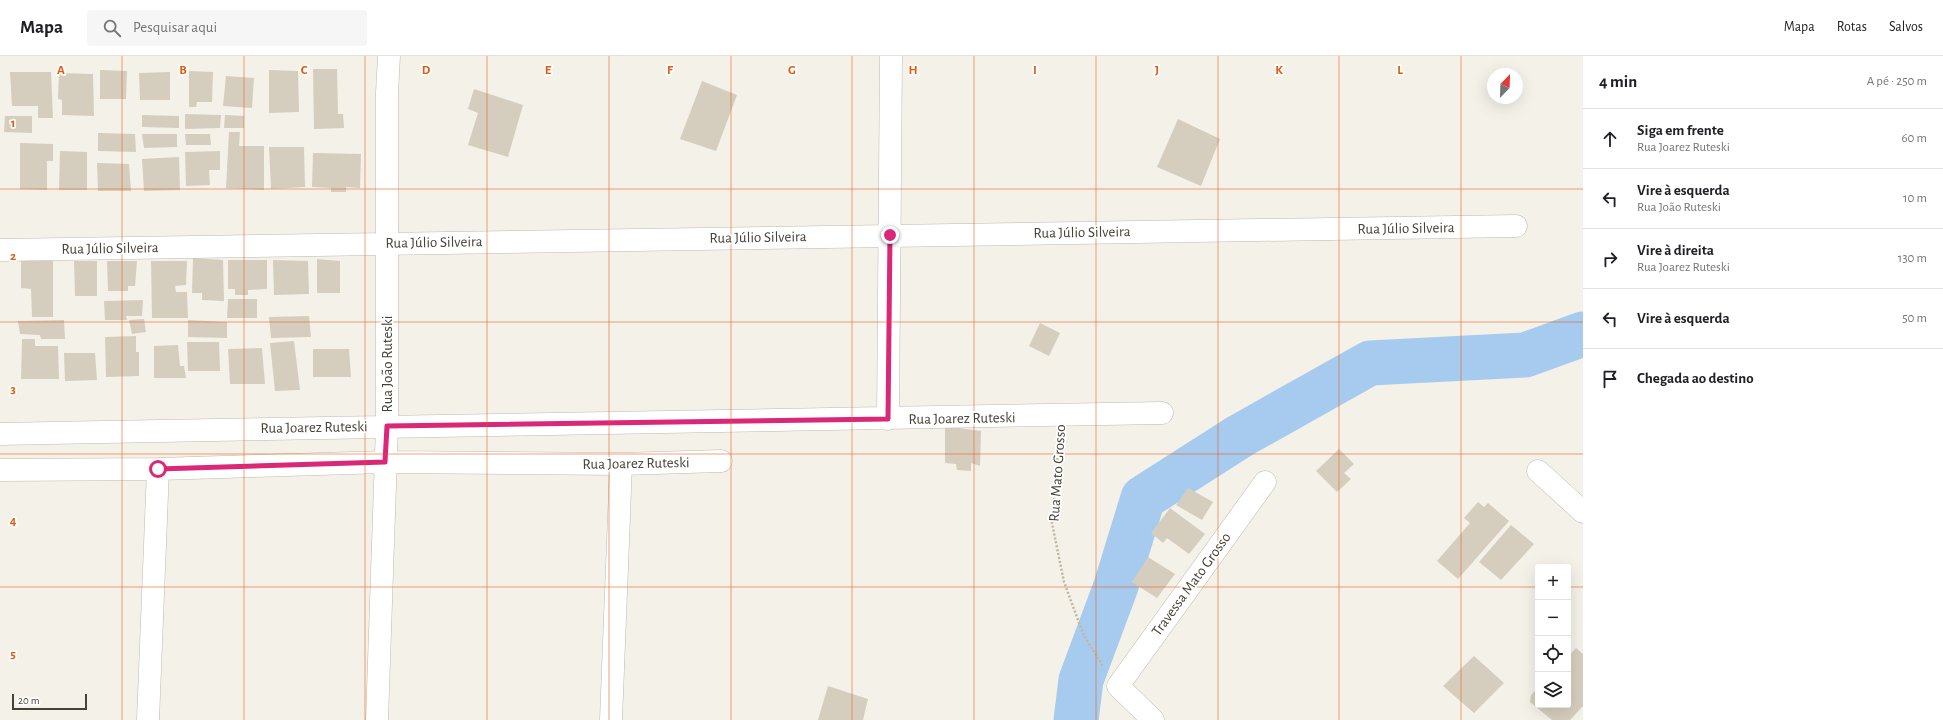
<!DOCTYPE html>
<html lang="pt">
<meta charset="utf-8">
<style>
body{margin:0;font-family:"Alegreya Sans",sans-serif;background:#f6f6f6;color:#202124}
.controls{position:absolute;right:12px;bottom:12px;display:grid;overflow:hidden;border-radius:4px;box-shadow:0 4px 16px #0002}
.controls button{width:36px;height:36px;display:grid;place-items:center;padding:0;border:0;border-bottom:1px solid #e0e0e0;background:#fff;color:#202124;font:20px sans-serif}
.compass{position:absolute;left:1487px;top:12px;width:36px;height:36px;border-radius:50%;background:#fff;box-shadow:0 4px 16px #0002;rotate:23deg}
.scale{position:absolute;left:12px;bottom:10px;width:75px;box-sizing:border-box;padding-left:4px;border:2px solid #474237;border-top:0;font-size:11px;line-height:14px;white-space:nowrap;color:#474237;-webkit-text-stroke:3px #fff;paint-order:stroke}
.stop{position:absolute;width:12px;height:12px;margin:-9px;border:3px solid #db2777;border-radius:50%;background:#fff}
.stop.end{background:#db2777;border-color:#fff;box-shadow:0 1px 4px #0008}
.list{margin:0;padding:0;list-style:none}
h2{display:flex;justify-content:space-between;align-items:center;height:52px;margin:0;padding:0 16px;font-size:17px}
h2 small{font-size:13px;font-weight:400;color:#757577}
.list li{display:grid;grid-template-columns:26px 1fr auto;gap:12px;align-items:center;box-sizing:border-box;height:60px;padding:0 16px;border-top:1px solid #e0e0e0}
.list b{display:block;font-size:15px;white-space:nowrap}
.list p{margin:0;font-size:13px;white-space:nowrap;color:#757577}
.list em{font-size:13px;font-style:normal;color:#757577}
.icon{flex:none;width:22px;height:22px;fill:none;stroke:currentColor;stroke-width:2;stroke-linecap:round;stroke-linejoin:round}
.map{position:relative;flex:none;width:1583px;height:664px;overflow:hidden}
header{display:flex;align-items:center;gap:24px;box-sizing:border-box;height:56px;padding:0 20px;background:#fff;border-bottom:1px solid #e0e0e0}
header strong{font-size:19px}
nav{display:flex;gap:22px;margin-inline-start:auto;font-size:14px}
.search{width:280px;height:36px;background:#f6f6f6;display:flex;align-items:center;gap:10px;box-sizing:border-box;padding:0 14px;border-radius:4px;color:#757577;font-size:15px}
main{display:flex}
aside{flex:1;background:#fff}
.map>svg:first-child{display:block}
</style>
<header>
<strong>Mapa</strong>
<div class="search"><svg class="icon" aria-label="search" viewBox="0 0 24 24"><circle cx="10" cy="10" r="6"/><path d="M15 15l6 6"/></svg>Pesquisar aqui</div>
<nav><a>Mapa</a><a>Rotas</a><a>Salvos</a></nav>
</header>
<main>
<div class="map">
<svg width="1583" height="664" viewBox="0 0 1583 664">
<rect width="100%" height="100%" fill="#f4f1e9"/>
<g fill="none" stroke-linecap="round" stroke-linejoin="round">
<path stroke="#a7cbee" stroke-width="45" d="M1076,664L1081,624L1116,530L1143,442L1240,380L1370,307L1525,299L1583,278"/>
</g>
<path fill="#d5cebe" d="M313,13H337L338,58H343L344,72L314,73Z
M100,14L127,15L126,43H100Z
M269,14L298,15L299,56L269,57Z
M189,15L213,16L212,46H197L196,51H189Z
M10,16H51L53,62H38V50H12Z
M170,16V44H140L139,17Z
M59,17L93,18L94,60L62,59V44L58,43Z
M226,20L254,22L252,52L223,50Z
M702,25L737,39L716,95L680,83Z
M474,33L523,49L508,101L468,89L478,57L468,53Z
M185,58L221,59L220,72L185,73Z
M142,59L179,60V72L142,71Z
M225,59L244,60V72H224Z
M5,60H32V77L4,76Z
M1178,63L1220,83L1201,130L1157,111Z
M229,76H240L239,90H264V134L226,132Z
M98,77L135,78L136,96L98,95Z
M142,78H177V91L144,92Z
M185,78H210L211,89H186Z
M20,87L53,88V105H47V134L20,133Z
M269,91H304L305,131L271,133Z
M60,95L87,96V134H59Z
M220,95V114H209L210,129L186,130L185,96Z
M313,97L361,98L360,132L346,131V136H331V132L312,131Z
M179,101L180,134L144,135L142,103Z
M97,107L129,108L131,135H98Z
M193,202L223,204L224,245L202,244V237H192Z
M317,203L340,205V237H317Z
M21,204L53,205V261H32L31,233L21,232Z
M228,204H267V233L248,234V239H235V233H228Z
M273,204L308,205L309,238L274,239Z
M74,205H97V240H75Z
M107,205H137L135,230H128V235H108Z
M151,205H187L186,229L175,230L176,236H187L188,262H152Z
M228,243H257V262H227Z
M143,244L142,260H126L127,264H105L104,245Z
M309,260L311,281L271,282L269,261Z
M144,263L146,276L132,278L129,264Z
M64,264L65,283H41L40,279L20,278L18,265Z
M188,264L227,266V282L188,281Z
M1040,267L1060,277L1049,300L1029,290Z
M136,280V296H139V320L106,321L105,281Z
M22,283H35V290H58L59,323H21Z
M294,285L300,334L275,335L270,287Z
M187,286H219L220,315H188Z
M178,289L180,310H184L186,322H154V290Z
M262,292L265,328H230L228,293Z
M313,293H349L351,321H313Z
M64,297H95L97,324L65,325Z
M945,370L981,375L980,410L971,407V415L957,414L956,408L945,407Z
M1339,393L1354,408L1344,417L1351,423L1337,436L1316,415Z
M1188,432L1213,446L1202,464L1176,449Z
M1478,446L1484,451L1488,447L1509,465L1458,523L1437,505L1470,467L1464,462Z
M1170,452L1205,478L1189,498L1167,482L1163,487L1151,477Z
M1511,469L1534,488L1501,524L1479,506Z
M1148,501L1175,518L1157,542L1132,526Z
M1576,592L1583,598V650L1570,664H1552L1530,646L1531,639L1538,631V649H1568V601Z
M1474,600L1504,627L1474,657L1443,630Z
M828,630L868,643L863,664H818Z"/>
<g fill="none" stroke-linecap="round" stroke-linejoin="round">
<g stroke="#bfbaab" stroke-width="23">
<path id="street" d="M0,194L1516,170
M888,363L891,0
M0,378C387,370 774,366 1162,357
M0,414L158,413L385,406L621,408L721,405
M1538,415L1583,456
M148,664L158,413
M377,664L387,370V37L389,0
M611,664L621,408
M1153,664L1118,630L1265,426"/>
</g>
<path stroke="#c0b79d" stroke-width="2.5" stroke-dasharray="2 2" stroke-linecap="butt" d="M1059,382L1052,467L1064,526L1084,580L1103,610"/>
<use href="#street" stroke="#fff" stroke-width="22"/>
</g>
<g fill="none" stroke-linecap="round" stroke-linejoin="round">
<path stroke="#db2777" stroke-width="5" d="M158,413L385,406L387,370L888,363L890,179"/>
</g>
<path fill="none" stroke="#e8590c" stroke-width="1" stroke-opacity="0.55" d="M122,0V664M244,0V664M365,0V664M487,0V664M609,0V664M731,0V664M852,0V664M974,0V664M1096,0V664M1218,0V664M1339,0V664M1461,0V664M0,133H1583M0,266H1583M0,398H1583M0,531H1538M1568,531H1583"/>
<g text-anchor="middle" stroke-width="3.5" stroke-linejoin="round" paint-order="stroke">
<g font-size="15" fill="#474237" stroke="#fff">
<text transform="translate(1406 172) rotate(-1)" y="5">Rua Júlio Silveira</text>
<text transform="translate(1082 176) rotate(-1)" y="5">Rua Júlio Silveira</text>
<text transform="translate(758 181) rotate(-1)" y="5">Rua Júlio Silveira</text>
<text transform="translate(434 186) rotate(-1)" y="5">Rua Júlio Silveira</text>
<text transform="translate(110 192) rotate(-1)" y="5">Rua Júlio Silveira</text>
<text transform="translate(387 308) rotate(-90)" y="5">Rua João Ruteski</text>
<text transform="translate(962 362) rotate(-1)" y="5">Rua Joarez Ruteski</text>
<text transform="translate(314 371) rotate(-1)" y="5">Rua Joarez Ruteski</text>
<text transform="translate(636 407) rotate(-1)" y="5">Rua Joarez Ruteski</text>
<text transform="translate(1057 417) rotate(-86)" y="5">Rua Mato Grosso</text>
<text transform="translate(1191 528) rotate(-54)" y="5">Travessa Mato Grosso</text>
</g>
</g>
<g font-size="13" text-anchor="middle" font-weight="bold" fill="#e8590c" stroke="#fff" stroke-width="3.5" stroke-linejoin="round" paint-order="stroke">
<text x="61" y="18">A</text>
<text x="183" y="18">B</text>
<text x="304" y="18">C</text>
<text x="426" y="18">D</text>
<text x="548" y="18">E</text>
<text x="670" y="18">F</text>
<text x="792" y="18">G</text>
<text x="913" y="18">H</text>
<text x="1035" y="18">I</text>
<text x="1157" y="18">J</text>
<text x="1279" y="18">K</text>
<text x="1400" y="18">L</text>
<text x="13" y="71">1</text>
<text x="13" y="204">2</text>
<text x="13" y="337">3</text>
<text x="13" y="469">4</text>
<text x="13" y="602">5</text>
</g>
</svg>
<div class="controls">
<button>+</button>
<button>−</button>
<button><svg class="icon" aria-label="locate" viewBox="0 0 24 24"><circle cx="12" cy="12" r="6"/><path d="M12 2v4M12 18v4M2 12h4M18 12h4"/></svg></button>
<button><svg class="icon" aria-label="layers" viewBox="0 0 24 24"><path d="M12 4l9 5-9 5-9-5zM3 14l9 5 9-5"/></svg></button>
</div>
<svg class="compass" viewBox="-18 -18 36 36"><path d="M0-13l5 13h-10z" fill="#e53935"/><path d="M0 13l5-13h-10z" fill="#757577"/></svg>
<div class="scale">20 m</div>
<div class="stop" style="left:158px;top:413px"></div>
<div class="stop end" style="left:890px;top:179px"></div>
</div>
<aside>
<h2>4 min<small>A pé · 250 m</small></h2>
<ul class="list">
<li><svg class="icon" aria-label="ahead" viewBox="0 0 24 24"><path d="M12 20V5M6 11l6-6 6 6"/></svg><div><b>Siga em frente</b><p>Rua Joarez Ruteski</p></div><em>60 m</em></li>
<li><svg class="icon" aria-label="left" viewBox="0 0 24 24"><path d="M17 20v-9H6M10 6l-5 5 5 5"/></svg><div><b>Vire à esquerda</b><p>Rua João Ruteski</p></div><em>10 m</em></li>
<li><svg class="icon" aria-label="right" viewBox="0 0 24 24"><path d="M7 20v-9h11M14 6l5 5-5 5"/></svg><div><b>Vire à direita</b><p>Rua Joarez Ruteski</p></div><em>130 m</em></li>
<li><svg class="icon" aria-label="left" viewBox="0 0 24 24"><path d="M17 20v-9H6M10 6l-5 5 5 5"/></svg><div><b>Vire à esquerda</b></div><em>50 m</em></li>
<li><svg class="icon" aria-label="arrive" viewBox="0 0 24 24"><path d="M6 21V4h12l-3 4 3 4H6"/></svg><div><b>Chegada ao destino</b></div></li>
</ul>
</aside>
</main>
